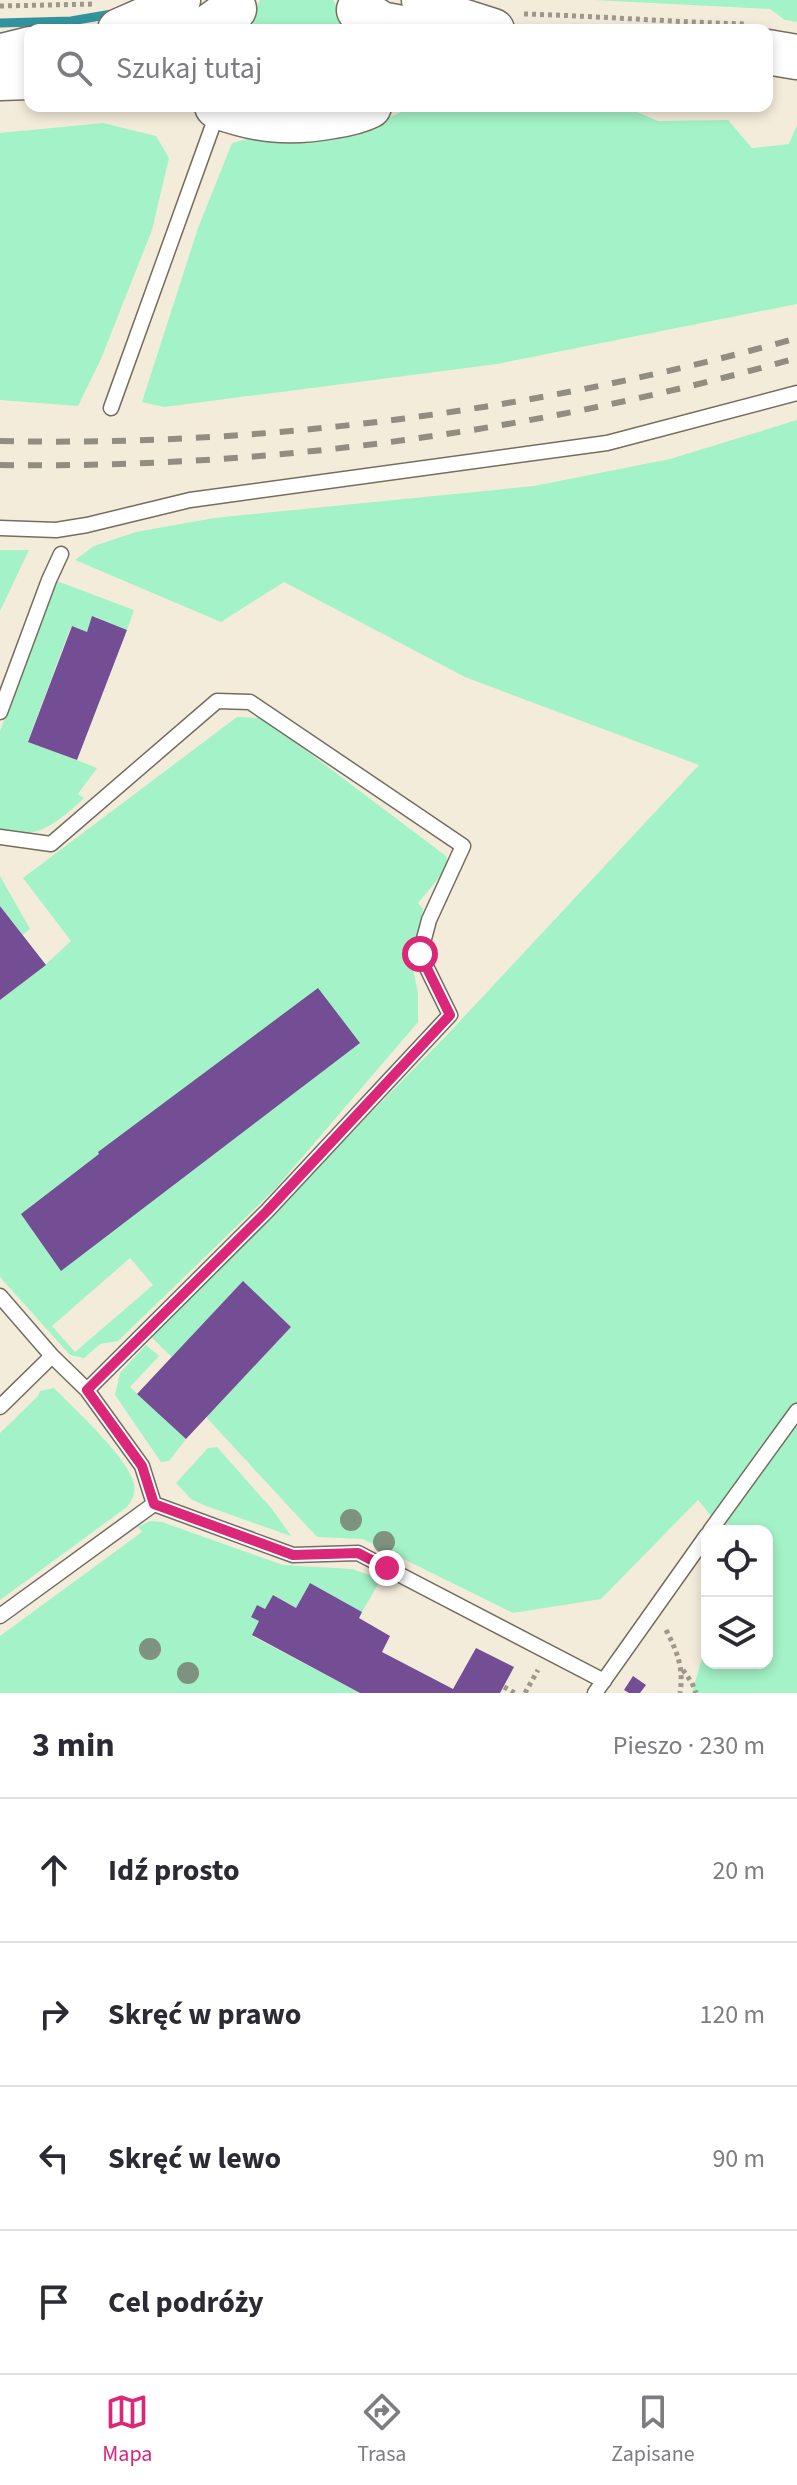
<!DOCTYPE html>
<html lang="pl">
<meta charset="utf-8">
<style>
body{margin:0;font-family:"Source Sans 3",sans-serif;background:#f7f7f7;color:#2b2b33}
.controls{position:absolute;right:24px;bottom:24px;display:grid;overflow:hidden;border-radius:16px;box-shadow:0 4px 12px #0003}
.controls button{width:72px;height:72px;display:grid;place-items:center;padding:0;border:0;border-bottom:2px solid #e1e1e2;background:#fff;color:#2b2b33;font:40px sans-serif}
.stop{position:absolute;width:24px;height:24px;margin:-18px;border:6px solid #db2777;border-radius:50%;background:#fff}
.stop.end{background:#db2777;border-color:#fff;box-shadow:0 2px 8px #0008}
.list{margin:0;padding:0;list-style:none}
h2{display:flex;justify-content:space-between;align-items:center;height:104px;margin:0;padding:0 32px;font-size:34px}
h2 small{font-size:26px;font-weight:400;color:#7c7c81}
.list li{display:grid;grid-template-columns:52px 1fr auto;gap:24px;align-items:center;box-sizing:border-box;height:144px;padding:0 32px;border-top:2px solid #e1e1e2}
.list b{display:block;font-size:30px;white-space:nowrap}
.list em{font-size:26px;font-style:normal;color:#7c7c81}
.icon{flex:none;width:44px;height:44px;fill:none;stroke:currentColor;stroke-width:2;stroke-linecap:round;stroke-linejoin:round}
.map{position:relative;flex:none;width:797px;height:1693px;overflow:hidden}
.search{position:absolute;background:#fff;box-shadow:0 4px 12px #0003;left:24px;right:24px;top:24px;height:88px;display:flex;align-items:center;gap:20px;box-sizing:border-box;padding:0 28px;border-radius:16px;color:#7c7c81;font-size:30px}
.sheet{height:680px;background:#fff}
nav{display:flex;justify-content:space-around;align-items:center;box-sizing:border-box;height:112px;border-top:2px solid #e1e1e2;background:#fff;font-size:22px;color:#7c7c81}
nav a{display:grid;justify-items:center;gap:4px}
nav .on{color:#db2777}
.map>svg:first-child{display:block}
</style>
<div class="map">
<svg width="797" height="1693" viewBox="0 0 797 1693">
<rect width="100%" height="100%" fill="#f4ecdb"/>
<path fill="#a4f2c7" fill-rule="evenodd" d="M260,0H333L339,10L342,30H252L254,13Z
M594,0H797V22L785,20L770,9Z
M415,106H623L658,121L728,120L752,148L789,144L797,125V304L497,364L164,407L142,402L198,228L232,143L254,137H345Z
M103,123L156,136L169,158L152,230L101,359L78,406L0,400V133Z
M797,420V1693H692L707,1641V1663H767V1531H723L698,1500L601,1599L513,1613L363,1539L317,1537L206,1417L291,1327L243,1282L172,1357L151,1337L446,1036L699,765L465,677L284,582L221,622L75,560L94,546L136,532L214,518L534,486L670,459Z
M0,550H29L0,611Z
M57,581L134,610L127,630L93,616L87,632L71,626L28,741L97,768L78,794L84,798C57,823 39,839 0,833V731Z
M237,717L263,718L446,856L448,867L418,903L423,909L411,960L418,992V1022L275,1189L118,1341L100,1344L84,1358L70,1355L0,1277V1000L45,965L71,941L23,878ZM130,1258L153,1285L75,1352L52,1326Z
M0,876L30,929L23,935L0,906Z
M146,1345L159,1356L130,1387L186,1439L169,1461L161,1462L115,1395L120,1373Z
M54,1388C73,1408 129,1458 134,1484C136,1493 132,1500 127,1507L0,1600V1433L38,1396L40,1391Z
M217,1447L272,1509L291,1536L206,1506L191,1499L176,1483L208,1448Z
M150,1521L162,1522L283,1565L352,1569L381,1579L362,1612L310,1583L296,1608L273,1595L265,1609L257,1605L251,1616L259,1621L252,1636L360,1693H0V1636L142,1532L138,1527Z"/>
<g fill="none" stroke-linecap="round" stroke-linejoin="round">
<path stroke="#32939e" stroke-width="9" d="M0,23L71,21L112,14"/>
</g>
<path fill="#734e95" d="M92,616L127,630L77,760L28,742L72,626L87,632Z
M0,906L46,965L0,1000Z
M318,988L360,1043L61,1271L21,1214L99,1154L98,1152Z
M243,1281L291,1327L186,1439L137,1394Z
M310,1583L362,1612L359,1618L390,1636L382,1652L453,1689L476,1648L514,1667L500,1693H360L252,1635L259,1621L251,1617L257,1605L265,1609L273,1595L296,1608Z
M633,1676L646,1685L640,1693H629L624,1690Z"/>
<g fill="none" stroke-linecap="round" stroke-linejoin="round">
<g stroke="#746e5e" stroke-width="17">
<path id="service" d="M111,408L218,111
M0,528L56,530L87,525L190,500L607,443L797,393
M0,712L49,580L61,554
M0,837L51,844L217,701L250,702L463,846L429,920L420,954L450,1015L267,1211L87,1390
M0,1296L52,1356L0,1407
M52,1356L87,1390L142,1466L154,1504
M154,1504L293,1555L358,1553L604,1681
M710,1531L797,1411
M0,1616L154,1504
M595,1693L707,1535"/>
</g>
<g stroke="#746e5e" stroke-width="45">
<path id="secondary" d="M423,0L446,15L493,30
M119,30L167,9L179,0
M6,54L30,48"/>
</g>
<g stroke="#746e5e" stroke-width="47">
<path id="primary" d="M359,10L381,24L413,30
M200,30L209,27L234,9
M767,52L797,57
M0,78L30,77
M217,106C258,121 290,124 333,116C346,114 357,112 369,106"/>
</g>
<path stroke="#9d988c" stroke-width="5" stroke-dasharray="4 4" stroke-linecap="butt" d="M0,6L95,4
M524,14C598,16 671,22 745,24
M666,1630C677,1651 684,1668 680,1693
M683,1670L692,1683L696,1693
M504,1687L515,1693
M525,1693L538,1670"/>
<use href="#service" stroke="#fff" stroke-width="14"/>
<use href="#secondary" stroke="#fff" stroke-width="42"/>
<use href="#primary" stroke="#fff" stroke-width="44"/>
<path stroke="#928d81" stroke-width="6" stroke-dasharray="14 14" stroke-linecap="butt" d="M0,441C265,447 542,410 797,338
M0,465C268,469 539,431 797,358"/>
</g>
<g fill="#7f927f">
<circle cx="351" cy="1520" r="11"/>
<circle cx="384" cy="1542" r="11"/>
<circle cx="150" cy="1649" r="11"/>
<circle cx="188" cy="1673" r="11"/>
</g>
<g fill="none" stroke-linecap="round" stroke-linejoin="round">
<path stroke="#db2777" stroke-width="10" d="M387,1568L358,1553L293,1555L154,1504L142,1466L87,1390L267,1211L450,1015L420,954"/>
</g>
</svg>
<div class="controls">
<button><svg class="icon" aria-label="locate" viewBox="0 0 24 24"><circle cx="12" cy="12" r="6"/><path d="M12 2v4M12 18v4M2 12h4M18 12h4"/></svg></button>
<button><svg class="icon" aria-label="layers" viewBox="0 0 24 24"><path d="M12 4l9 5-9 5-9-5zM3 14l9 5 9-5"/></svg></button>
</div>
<div class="stop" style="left:420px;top:954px"></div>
<div class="stop end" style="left:387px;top:1568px"></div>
<div class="search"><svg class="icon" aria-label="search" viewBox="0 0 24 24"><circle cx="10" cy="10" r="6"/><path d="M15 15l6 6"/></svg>Szukaj tutaj</div>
</div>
<section class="sheet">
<h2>3 min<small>Pieszo · 230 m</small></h2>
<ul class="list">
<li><svg class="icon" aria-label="ahead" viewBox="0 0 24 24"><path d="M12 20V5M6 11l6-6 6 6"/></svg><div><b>Idź prosto</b></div><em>20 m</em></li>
<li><svg class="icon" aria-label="right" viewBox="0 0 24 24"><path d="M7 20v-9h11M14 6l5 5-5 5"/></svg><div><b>Skręć w prawo</b></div><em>120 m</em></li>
<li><svg class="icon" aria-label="left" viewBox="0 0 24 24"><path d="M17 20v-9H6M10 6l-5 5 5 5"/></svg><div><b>Skręć w lewo</b></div><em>90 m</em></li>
<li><svg class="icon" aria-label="arrive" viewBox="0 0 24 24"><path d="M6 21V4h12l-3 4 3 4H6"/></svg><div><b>Cel podróży</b></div></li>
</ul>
</section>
<nav>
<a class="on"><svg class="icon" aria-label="map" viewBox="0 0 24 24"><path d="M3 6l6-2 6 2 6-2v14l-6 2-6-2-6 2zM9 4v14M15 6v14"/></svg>Mapa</a>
<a><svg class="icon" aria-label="directions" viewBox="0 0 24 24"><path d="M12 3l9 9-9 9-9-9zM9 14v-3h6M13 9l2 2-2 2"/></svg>Trasa</a>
<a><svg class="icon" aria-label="saved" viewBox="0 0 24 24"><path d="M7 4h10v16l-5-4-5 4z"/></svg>Zapisane</a>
</nav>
